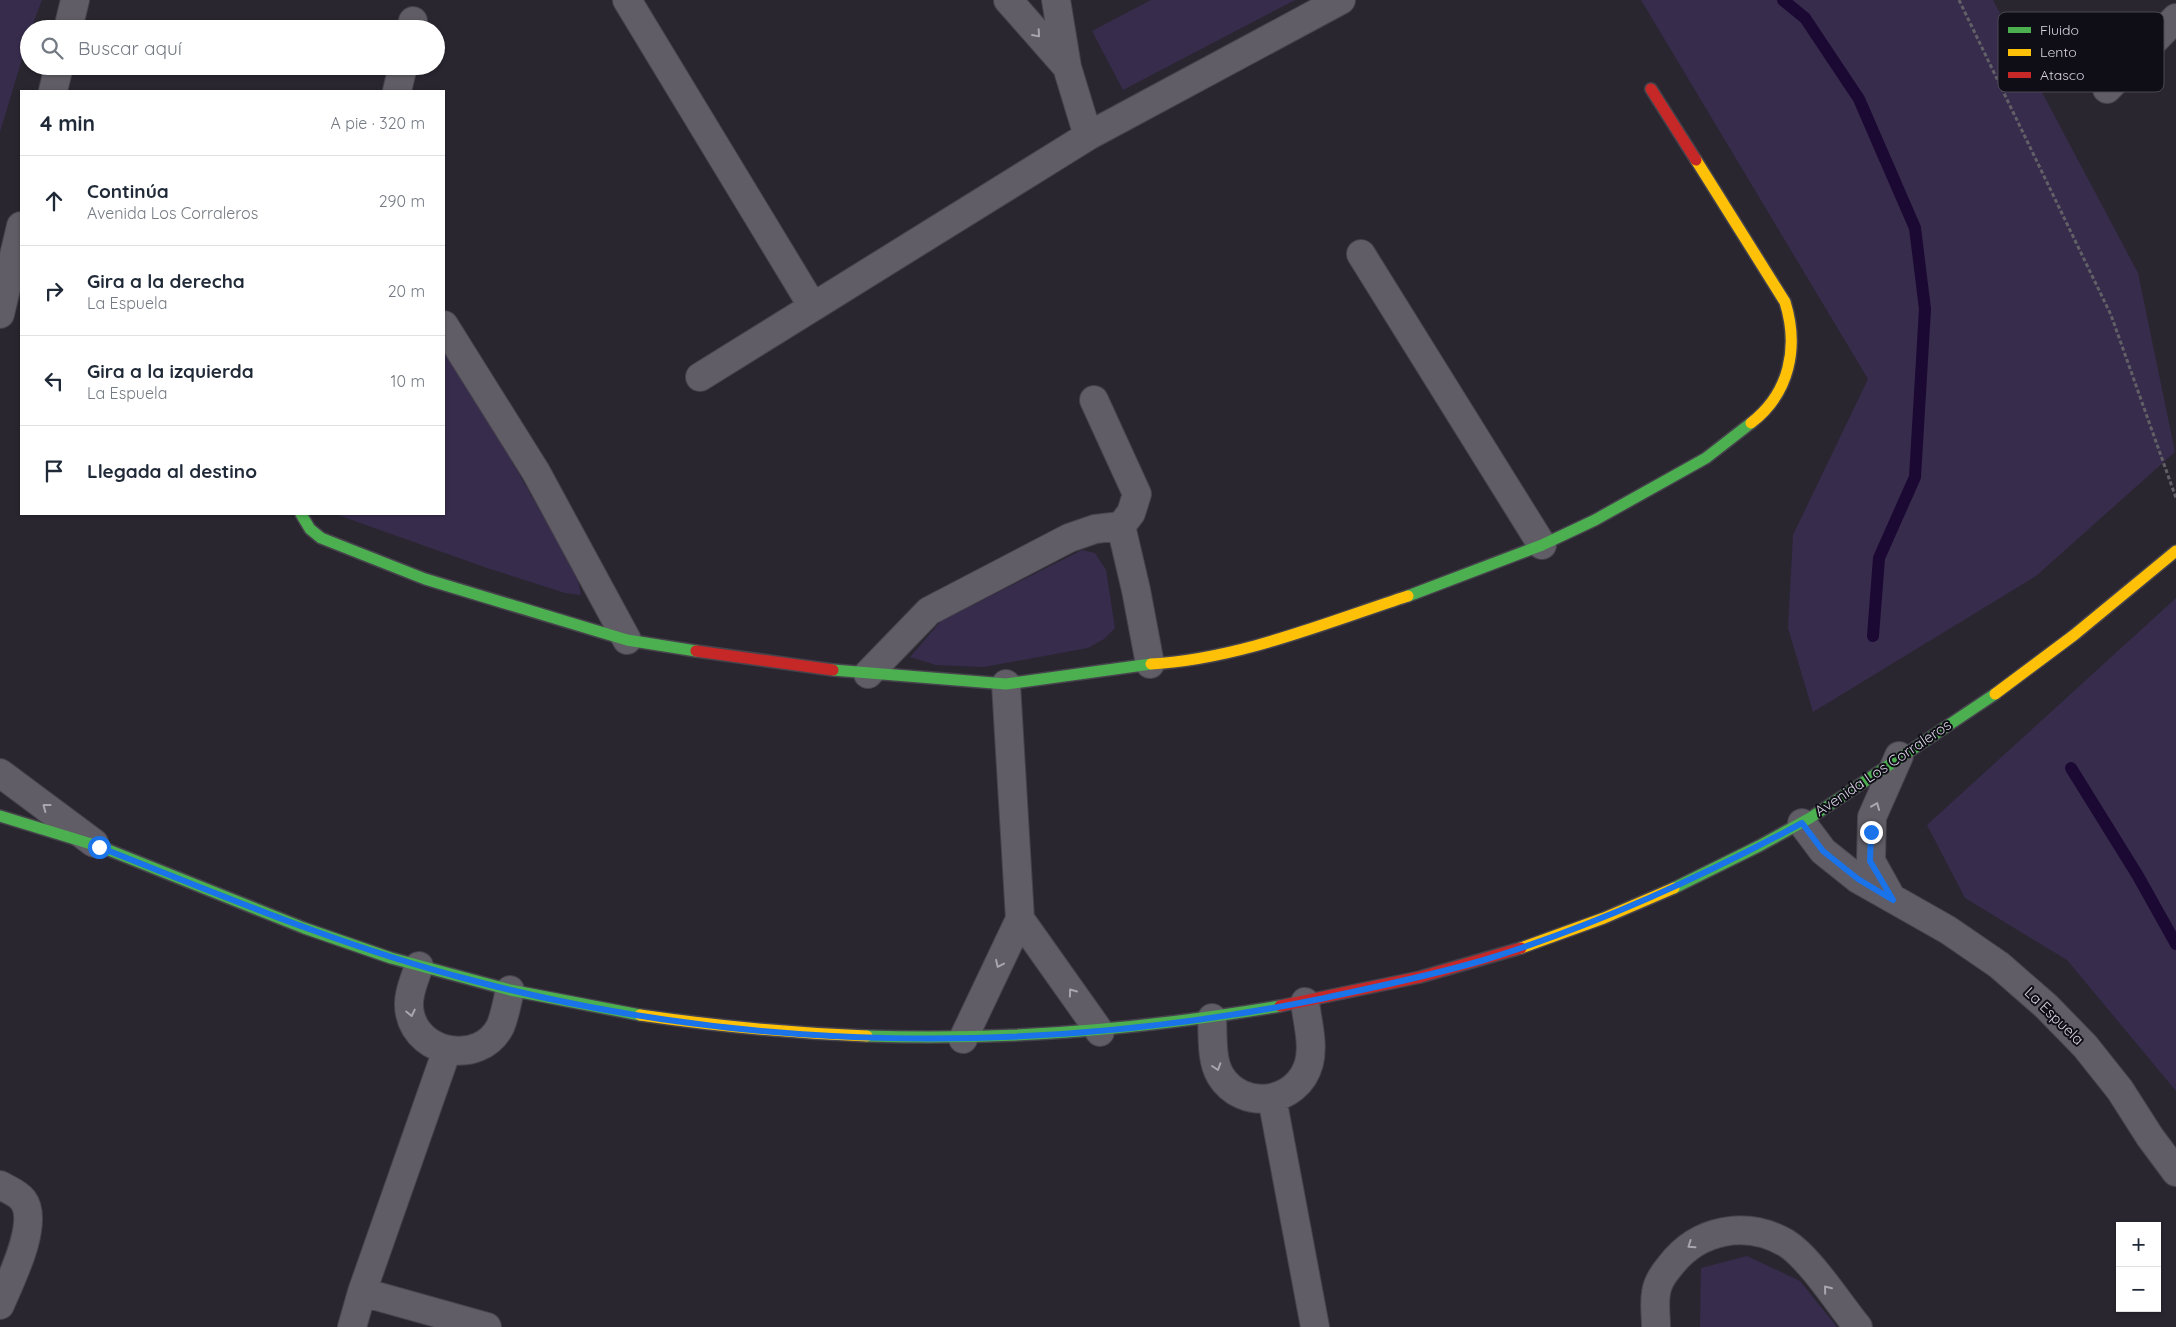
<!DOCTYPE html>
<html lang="es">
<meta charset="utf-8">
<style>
body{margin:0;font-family:Quicksand,sans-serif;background:#f2f2f3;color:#1f2937}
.controls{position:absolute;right:15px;bottom:15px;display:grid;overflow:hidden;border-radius:0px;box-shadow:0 1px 4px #0004}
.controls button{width:45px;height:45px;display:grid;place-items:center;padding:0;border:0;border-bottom:1px solid #e0e1e3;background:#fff;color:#1f2937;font:25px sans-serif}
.stop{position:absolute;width:15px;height:15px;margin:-11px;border:4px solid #1a73e8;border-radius:50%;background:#fff}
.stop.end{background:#1a73e8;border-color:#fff;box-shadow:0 1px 5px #0008}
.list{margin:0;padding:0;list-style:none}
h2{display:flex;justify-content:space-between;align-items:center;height:65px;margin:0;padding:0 20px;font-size:21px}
h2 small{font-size:16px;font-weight:400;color:#747a83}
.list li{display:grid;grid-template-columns:32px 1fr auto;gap:15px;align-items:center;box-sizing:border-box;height:90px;padding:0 20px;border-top:1px solid #e0e1e3}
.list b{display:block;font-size:19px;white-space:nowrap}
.list p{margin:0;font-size:16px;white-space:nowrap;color:#747a83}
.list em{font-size:16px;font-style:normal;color:#747a83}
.icon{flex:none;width:28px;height:28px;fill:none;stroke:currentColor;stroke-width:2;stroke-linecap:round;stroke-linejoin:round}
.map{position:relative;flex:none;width:2176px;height:1327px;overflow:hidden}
.search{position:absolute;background:#fff;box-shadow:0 1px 4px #0004;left:20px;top:20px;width:425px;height:55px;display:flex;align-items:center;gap:12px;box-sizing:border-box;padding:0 18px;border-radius:28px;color:#747a83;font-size:19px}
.panel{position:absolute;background:#fff;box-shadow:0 1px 4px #0004;left:20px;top:90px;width:425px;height:425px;border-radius:0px}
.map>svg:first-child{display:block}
</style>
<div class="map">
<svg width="2176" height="1327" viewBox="0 0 2176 1327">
<rect width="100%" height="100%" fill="#292630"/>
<path fill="#372c4c" d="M0,0H42L31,29H29V36L0,132Z
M1151,0H1295L1123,90L1092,31Z
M1641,0H1993L2138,273L2175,452L2036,576L1813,712L1788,628L1793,535L1868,379Z
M444,349L469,386L577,576L581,595L565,593L487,568L335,514H444Z
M1082,550L1095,553L1106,570L1115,628L1104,639L1088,648L984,667L936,665L910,657L941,621Z
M2176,598V1091L2067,960L1965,898L1927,825Z
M1747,1256L1800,1281L1837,1327H1700L1701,1268Z"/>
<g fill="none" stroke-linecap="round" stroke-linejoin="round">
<path stroke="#1b0833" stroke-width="12" d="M1783,0L1805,18L1859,99L1915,228L1925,309L1915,477L1879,558L1873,636
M2071,768L2138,876L2176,944"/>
<g stroke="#46434c" stroke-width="30">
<path id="street" d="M627,0L813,307
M1008,0L1067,67
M1056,0L1067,67L1088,136
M68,29L75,0
M411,29L413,21
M2107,89L2176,18
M53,91L59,66
M397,91L403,66
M1361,254L1542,545
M0,314L21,226
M444,325L536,472L627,640
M700,377L1088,136L1341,0
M1094,400L1137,494L1131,513L1121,526L1136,590L1150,664
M868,674L929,611L1069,538L1095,529L1121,526
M0,773L94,843
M1802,823L1823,851L1858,879L1948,930L1999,965L2046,1006L2085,1046L2120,1090L2150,1137L2176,1172
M1891,897L1871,861L1872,817L1899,756
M1020,919L1100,1032
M419,966C414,981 406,998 410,1014C419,1055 480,1065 500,1027C505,1016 507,1002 510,990
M1212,1018C1213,1036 1211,1059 1220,1075C1242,1112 1298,1104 1309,1063C1314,1044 1307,1020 1305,1002
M963,1039L1020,919L1006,684
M1272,1098L1315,1327
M0,1185C7,1189 18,1193 23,1200C40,1223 10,1281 0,1305
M362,1292L487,1327
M352,1327L362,1292L447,1050
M1656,1327C1656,1316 1654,1304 1656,1293C1657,1284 1664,1273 1670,1266C1698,1229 1746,1220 1786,1243C1810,1258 1839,1304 1858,1327"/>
</g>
<g stroke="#46434c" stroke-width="14">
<path id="fast" d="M301,514L310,529L321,538L425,579L627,640L696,651
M1408,596L1542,545L1595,520L1706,458L1751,423
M833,670L1006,684L1151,664
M0,816L101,847L304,928L391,958L510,990L640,1015
M1674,888L1759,846L1810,818L1995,694
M867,1036C1006,1041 1144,1029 1280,1006"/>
</g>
<g stroke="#46434c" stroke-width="14">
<path id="slow" d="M1696,160L1785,302C1799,347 1790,393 1751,423
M1151,664C1239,659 1325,623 1408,596
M1995,694L2074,635L2176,551
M1521,948L1604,918L1674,888
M640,1015C716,1026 791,1033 867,1036"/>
</g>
<g stroke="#46434c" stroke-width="14">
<path id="jam" d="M1651,89L1696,160
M696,651L833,670
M1280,1006L1420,977L1521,948"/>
</g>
<path stroke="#626067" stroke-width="3" stroke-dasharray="4 2.5" stroke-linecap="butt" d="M1959,0L2111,315L2176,498"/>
<use href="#street" stroke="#605d66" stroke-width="28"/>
<use href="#fast" stroke="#4caf50" stroke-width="11"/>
<use href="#slow" stroke="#ffc107" stroke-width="11"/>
<use href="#jam" stroke="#c62828" stroke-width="11"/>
</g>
<defs><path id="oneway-chevron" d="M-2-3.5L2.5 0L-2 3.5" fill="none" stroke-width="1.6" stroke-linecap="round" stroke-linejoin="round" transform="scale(1.25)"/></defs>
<g stroke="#a9a5b1">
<use href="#oneway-chevron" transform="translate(1037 34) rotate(49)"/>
<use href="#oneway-chevron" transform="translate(1876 806) rotate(-68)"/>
<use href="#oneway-chevron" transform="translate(46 807) rotate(-143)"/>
<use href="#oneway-chevron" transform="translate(999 964) rotate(115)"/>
<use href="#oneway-chevron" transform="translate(1072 992) rotate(-126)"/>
<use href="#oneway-chevron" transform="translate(411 1013) rotate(78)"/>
<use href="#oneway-chevron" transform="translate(1217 1067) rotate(72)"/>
<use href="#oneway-chevron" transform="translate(1691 1245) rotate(146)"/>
<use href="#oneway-chevron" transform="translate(1827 1289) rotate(-129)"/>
</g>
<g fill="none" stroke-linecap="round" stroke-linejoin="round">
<path stroke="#1a73e8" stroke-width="6" d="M99,847C221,895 340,946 467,979C744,1053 1039,1056 1320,999C1375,987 1430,976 1484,960C1595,926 1700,878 1802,823L1823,851L1858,879L1893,900L1870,861L1871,832"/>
</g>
<g text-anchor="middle" stroke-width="4" stroke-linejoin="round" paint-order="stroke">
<g font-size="15" fill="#d9d5e3" stroke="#0f0d16">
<text transform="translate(1883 768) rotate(-34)" y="5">Avenida Los Corraleros</text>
<text transform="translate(2054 1016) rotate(44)" y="5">La Espuela</text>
</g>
</g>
<rect x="1998" y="12" width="166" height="80" rx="8" fill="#0f0d16" stroke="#4c4954" stroke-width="1"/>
<rect x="2008" y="27" width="23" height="6" fill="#4caf50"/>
<rect x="2008" y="49" width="23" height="7" fill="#ffc107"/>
<rect x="2008" y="72" width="23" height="6" fill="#c62828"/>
<g font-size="14" fill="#d9d5e3">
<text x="2040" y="35">Fluido</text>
<text x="2040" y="57">Lento</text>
<text x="2040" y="80">Atasco</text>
</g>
</svg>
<div class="controls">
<button>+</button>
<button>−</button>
</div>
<div class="stop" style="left:99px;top:847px"></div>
<div class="stop end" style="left:1871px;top:832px"></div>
<div class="search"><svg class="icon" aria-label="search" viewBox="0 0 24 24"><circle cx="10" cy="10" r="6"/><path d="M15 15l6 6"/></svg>Buscar aquí</div>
<section class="panel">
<h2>4 min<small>A pie · 320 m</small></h2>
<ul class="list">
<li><svg class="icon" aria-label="ahead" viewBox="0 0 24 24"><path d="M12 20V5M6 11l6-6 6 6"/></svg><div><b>Continúa</b><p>Avenida Los Corraleros</p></div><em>290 m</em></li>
<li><svg class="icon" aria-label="right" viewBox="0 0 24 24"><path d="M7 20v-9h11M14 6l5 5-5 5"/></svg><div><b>Gira a la derecha</b><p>La Espuela</p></div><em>20 m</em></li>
<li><svg class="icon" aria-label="left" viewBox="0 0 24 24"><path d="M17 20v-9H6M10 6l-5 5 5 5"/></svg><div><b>Gira a la izquierda</b><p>La Espuela</p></div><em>10 m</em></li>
<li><svg class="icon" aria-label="arrive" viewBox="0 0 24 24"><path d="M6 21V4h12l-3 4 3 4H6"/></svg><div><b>Llegada al destino</b></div></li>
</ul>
</section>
</div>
